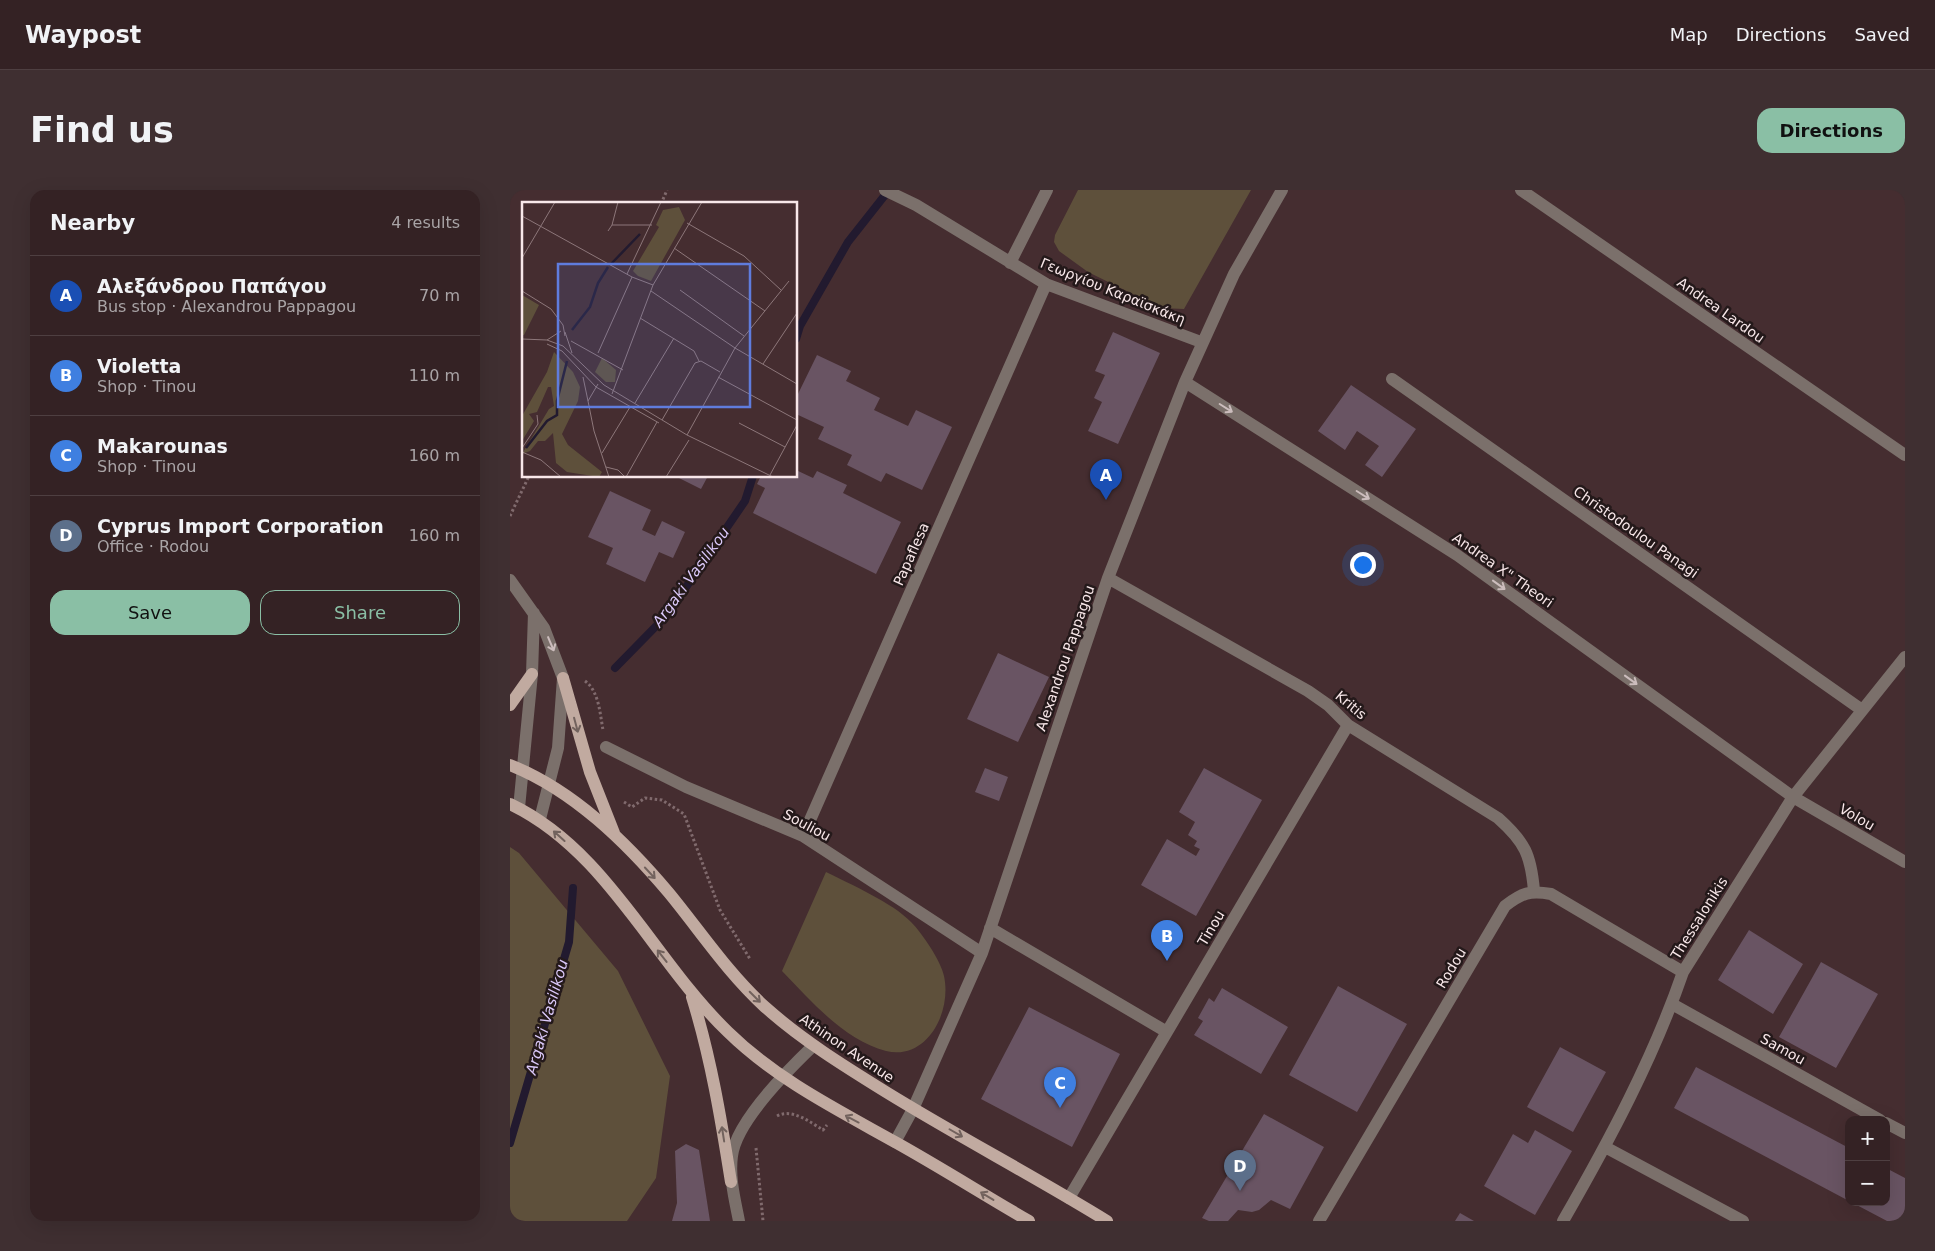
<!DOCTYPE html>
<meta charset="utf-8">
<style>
body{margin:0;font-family:"DejaVu Sans",sans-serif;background:#3f2f31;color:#f1f3f6}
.controls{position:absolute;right:15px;bottom:15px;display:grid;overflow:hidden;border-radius:10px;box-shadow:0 5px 20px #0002}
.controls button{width:45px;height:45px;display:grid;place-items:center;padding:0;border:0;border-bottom:1px solid #4e3f41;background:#342224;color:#f1f3f6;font:25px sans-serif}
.you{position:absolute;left:852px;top:374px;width:18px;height:18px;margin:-12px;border:4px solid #fff;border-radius:50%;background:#1a73e8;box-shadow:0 0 0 8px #1a73e833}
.badge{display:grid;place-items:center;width:32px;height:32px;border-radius:50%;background:#8abfa5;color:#fff;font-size:16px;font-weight:700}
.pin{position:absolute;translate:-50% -41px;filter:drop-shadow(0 1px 2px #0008)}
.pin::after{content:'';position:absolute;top:26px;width:18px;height:15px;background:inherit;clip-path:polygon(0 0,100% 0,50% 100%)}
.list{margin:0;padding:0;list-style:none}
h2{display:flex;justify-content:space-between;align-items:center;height:65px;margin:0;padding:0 20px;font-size:21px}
h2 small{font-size:16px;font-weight:400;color:#a9a4a6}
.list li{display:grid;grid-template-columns:32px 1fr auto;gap:15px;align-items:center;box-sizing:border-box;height:80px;padding:0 20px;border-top:1px solid #4e3f41}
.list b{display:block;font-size:19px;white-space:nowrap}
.list p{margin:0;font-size:16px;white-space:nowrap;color:#a9a4a6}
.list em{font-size:16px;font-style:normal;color:#a9a4a6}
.actions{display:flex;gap:10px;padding:15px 20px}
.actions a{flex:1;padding:11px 0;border:1px solid #8abfa5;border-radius:15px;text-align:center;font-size:18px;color:#8abfa5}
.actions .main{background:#8abfa5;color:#111}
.map{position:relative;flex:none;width:1395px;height:1031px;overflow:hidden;border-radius:15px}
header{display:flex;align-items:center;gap:30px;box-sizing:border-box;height:70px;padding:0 25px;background:#342224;border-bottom:1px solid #4e3f41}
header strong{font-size:24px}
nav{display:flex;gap:28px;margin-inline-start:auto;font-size:18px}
.intro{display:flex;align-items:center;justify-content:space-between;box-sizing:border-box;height:120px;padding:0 30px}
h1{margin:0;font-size:35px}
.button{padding:12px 22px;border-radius:15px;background:#8abfa5;color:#111;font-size:18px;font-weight:700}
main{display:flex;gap:30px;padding:0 30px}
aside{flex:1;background:#342224;border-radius:15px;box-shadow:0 5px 20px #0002}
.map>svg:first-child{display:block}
</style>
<header>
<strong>Waypost</strong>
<nav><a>Map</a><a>Directions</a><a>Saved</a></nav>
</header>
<div class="intro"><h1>Find us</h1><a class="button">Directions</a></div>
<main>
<aside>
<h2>Nearby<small>4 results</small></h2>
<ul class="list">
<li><span class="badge" style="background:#1a4fb4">A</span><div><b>Αλεξάνδρου Παπάγου</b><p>Bus stop · Alexandrou Pappagou</p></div><em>70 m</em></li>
<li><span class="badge" style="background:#3f7fe0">B</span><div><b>Violetta</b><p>Shop · Tinou</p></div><em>110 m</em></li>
<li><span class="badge" style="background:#3f7fe0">C</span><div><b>Makarounas</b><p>Shop · Tinou</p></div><em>160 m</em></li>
<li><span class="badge" style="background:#5c6f8a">D</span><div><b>Cyprus Import Corporation</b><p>Office · Rodou</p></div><em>160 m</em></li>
</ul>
<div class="actions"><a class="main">Save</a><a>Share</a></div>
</aside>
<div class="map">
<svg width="1395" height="1031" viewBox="0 0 1395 1031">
<rect width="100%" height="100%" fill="#452d30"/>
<path fill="#5e503b" d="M568,0H741L674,119L651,118L578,82L549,61L544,52L545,45Z
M0,657L9,663L108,781L160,886L146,988L117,1031H0Z
M316,682C340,694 383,713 401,732C412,743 431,771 434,786C442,822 417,871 376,861C334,850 301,811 272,781Z"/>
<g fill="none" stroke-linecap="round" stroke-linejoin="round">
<path stroke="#221a2f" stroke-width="8" d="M286,149L290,136L338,52L379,0
M105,478L157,425L235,311L243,286
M0,953L59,752L63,698"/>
</g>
<path fill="#695463" d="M603,142L650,163L608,254L578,241L592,212L584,208L595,185L585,181Z
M307,165L341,181L336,191L370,208L364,220L398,236L406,220L442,237L412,300L376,283L371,292L337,275L342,265L308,249L314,237L286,224V208Z
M841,195L906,239L872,287L855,275L869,256L847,241L835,260L808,241Z
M286,280L303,288L307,281L337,295L333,303L391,332L366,384L243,323L255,298L247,294L251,286H286Z
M165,286H198L191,299Z
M100,301L141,320L132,340L145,346L152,331L175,342L163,368L149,362L135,392L96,374L103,358L78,347Z
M488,463L539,487L508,552L457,529Z
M475,578L498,587L489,611L465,602Z
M694,578L752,610L686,726L631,695L657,649L686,666L690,659L684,656L687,651L678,645L685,632L669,622Z
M1239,740L1293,774L1263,824L1208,790Z
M1311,772L1368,804L1326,878L1269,847Z
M828,796L897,834L847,922L779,885Z
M712,798L778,837L751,884L684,845L693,831L688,828L699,808L704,812Z
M519,817L610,864L562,957L471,909Z
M1050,857L1096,882L1063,942L1017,917Z
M1186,877L1339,958V1011L1164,918Z
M754,924L814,957L780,1019L761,1010L749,1020L742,1022L728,1020L718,1031H699L692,1028Z
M1025,940L1062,961L1025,1025L974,996L1003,944L1018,953Z
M176,954L189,960L200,1031H162L167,1013L165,961Z
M1376,978L1395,988V1031H1377L1341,1012H1376Z
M950,1023L964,1031H945Z"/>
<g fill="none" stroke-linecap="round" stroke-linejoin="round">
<path stroke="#806a6d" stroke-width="3" stroke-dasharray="2.5 2.5" stroke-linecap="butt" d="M151,14L157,0
M0,326L19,286
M75,491C89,501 90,524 93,540
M114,612L122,617L135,608L152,610L174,624L210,720L240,769
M267,926C282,918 300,932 313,940L317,935
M246,958L253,1031"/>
<path stroke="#7b706b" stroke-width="12" d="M375,0L406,15L536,94L691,152
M1011,0L1395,265
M500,73L537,0
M882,189L1352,520
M675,192L947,365L1283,607L1395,672
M598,388L798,501L818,515L838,535L988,628C1015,652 1021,665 1024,701
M0,390L34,438L53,488L48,558L30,629
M96,557L176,597L293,646L472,763
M9,618L22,484L24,423
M293,646L536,94
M480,738L657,842
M1162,814L1370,930
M1376,933L1395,943
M385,952L403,919L472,763L598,388L675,192L724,84L772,0
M1095,957L1233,1031
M559,1008L838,535
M229,1031C225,1010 219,988 222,966C226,932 278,880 303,856
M809,1031L995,716C1012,703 1020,700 1041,704L1173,782
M1053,1031C1099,951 1143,869 1173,782L1283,607L1395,467"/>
<path stroke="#c1aaa0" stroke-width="12" d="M53,488L80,582L104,643
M0,515L22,484
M0,575C63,600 116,652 159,703C191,742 217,782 255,817C292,850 334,876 376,902C449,947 524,986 597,1031
M0,614C97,660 143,770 218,842C266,889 326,919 385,952C430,977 474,1005 519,1031
M182,807C201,868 211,929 221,992"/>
</g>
<defs><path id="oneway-shaft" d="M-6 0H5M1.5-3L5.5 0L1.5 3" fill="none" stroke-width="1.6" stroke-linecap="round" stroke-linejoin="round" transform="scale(1.25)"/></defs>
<g stroke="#ccbdbd">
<use href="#oneway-shaft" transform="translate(716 218) rotate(32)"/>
<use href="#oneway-shaft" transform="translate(853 305) rotate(32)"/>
<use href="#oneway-shaft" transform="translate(989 395) rotate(36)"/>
<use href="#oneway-shaft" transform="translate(41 454) rotate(67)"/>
<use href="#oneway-shaft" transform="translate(1121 490) rotate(36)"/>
</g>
<g stroke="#72625d">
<use href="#oneway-shaft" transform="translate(66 535) rotate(75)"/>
<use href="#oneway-shaft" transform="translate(49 646) rotate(-138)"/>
<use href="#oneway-shaft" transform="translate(140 683) rotate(47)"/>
<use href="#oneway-shaft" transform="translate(152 766) rotate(-128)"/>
<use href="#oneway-shaft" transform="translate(245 807) rotate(45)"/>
<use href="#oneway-shaft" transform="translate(342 929) rotate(-152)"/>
<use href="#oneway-shaft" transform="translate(446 943) rotate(30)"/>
<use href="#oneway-shaft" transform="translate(213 944) rotate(-99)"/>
<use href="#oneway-shaft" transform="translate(477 1006) rotate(-149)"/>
</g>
<g text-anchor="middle" stroke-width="5" stroke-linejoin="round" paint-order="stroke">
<g font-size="14" fill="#f8e7e9" stroke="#24191a">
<text transform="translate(603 101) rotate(22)" y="5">Γεωργίου Καραϊσκάκη</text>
<text transform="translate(1211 120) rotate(35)" y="5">Andrea Lardou</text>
<text transform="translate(1126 342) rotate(35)" y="5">Christodoulou Panagi</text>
<text transform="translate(401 364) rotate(-66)" y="5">Papaflesa</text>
<text transform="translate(993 380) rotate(35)" y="5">Andrea X" Theori</text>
<text transform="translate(555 468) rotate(-71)" y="5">Alexandrou Pappagou</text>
<text transform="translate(841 515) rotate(40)" y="5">Kritis</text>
<text transform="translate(1347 627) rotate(30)" y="5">Volou</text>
<text transform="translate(297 635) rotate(28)" y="5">Souliou</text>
<text transform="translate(1189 728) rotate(-58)" y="5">Thessalonikis</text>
<text transform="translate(701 738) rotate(-59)" y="5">Tinou</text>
<text transform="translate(941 778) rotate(-59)" y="5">Rodou</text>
<text transform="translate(337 858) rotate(34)" y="5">Athinon Avenue</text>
<text transform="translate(1273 859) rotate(29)" y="5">Samou</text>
</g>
<g font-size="15" font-style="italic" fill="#dbc9fa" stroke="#24191a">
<text transform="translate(181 387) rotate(-54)" y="5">Argaki Vasilikou</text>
<text transform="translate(37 827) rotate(-74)" y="5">Argaki Vasilikou</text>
</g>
</g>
<g transform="translate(12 12)">
<rect width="275" height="275" fill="#452d30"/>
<path d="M157,5L163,18L129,79L116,74L111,69L137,25L134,23L141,8ZM0,93L17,103L2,133H0ZM32,150L51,170L58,185L56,199L40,232L46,243L80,270L77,275L45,270L34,261L31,231L23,239H16L8,249L0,252L27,207L32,204L29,185H26L15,210L7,212L12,219L0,239V214L25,170ZM80,156L94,168L93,180H84L73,170Z" fill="#5e503b"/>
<path fill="none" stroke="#221a2f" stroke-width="2.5" d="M89,62L118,32M50,128L68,105L76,81L86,65M4,246L25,219L35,213V199L45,159"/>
<path fill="none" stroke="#8d777a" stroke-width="1" d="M0,14L110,75L131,83M165,21L222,54L259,88M90,23H130M86,29L90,23L96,0M152,46L243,109M0,56L33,0M105,72L139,0M158,88L222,134M0,89L29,107L41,123L43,134M129,89L213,146L275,182M118,116L172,149L177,159M43,130L50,151M0,137L25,138L41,144L82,183L165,233L251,275M25,138L39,129M49,139L101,168M25,142L40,149L74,185L137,221M76,151L110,75M241,162L275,111M61,175L66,199M196,175L275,218M76,182L66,199L72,229L87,275M90,192L131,83L180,0M113,201L152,136M140,218L173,161L179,159L198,170M217,221L263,245M165,233L213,146L267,79M0,246L16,222L15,213M0,250L19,258L39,275M80,251L108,205M84,265L96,268L103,275M248,273L275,223M104,275L135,220M144,275L167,238"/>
<path fill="#5f7cdd" fill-opacity="0.15" stroke="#5f7cdd" stroke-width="2.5" d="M36,62H228V205H36Z"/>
<rect width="275" height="275" fill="none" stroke="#f8e7e9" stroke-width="2.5"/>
</g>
</svg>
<div class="controls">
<button>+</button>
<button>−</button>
</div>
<div class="you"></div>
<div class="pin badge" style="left:596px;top:310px;background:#1a4fb4">A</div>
<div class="pin badge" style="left:657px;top:771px;background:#3f7fe0">B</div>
<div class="pin badge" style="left:550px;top:918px;background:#3f7fe0">C</div>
<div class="pin badge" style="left:730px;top:1001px;background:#5c6f8a">D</div>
</div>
</main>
